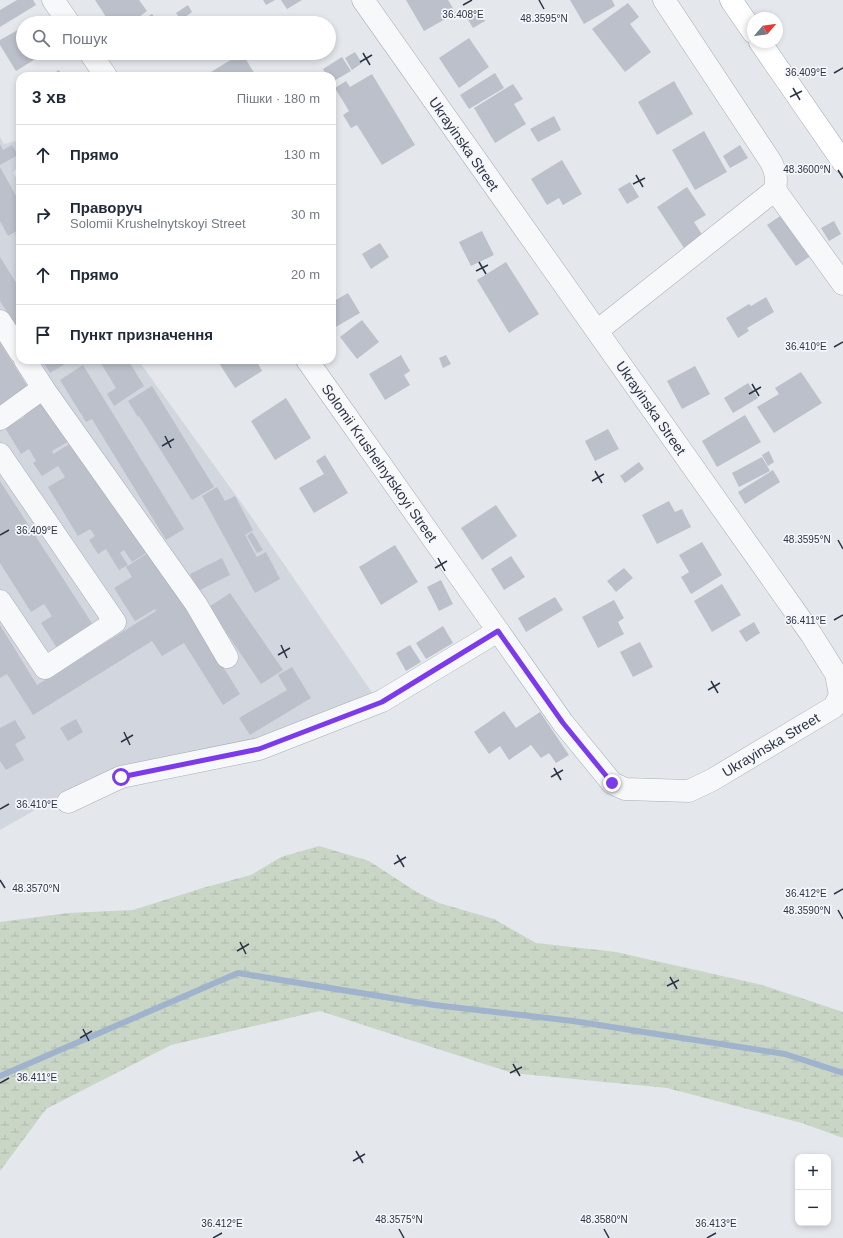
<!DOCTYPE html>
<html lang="uk">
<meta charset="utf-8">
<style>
body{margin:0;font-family:Helvetica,sans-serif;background:#f2f2f3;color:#1f2937}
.controls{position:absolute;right:12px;bottom:12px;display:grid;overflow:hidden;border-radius:8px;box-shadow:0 2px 6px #0003}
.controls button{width:36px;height:36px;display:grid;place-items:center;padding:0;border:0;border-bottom:1px solid #e0e1e3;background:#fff;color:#1f2937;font:20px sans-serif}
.compass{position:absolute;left:747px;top:12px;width:36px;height:36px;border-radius:50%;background:#fff;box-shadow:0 2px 6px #0003;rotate:61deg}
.stop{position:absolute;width:12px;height:12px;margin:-9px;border:3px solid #7c3aed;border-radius:50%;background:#fff}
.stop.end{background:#7c3aed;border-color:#fff;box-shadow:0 1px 4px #0008}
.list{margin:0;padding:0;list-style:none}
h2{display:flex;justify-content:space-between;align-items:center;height:52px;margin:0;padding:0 16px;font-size:17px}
h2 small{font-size:13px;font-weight:400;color:#747a83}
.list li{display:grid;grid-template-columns:26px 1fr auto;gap:12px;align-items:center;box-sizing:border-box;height:60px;padding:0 16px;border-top:1px solid #e0e1e3}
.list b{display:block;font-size:15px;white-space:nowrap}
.list p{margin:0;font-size:13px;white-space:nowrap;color:#747a83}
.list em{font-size:13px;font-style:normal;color:#747a83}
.icon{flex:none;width:22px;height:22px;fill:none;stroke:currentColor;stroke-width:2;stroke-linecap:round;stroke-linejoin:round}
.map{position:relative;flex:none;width:843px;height:1238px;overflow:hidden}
.search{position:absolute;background:#fff;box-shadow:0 2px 6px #0003;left:16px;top:16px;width:320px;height:44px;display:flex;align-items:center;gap:10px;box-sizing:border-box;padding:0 14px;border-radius:22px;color:#747a83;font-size:15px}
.panel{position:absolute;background:#fff;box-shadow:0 2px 6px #0003;left:16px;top:72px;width:320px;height:292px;border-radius:12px}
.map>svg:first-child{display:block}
</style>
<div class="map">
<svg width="843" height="1238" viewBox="0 0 843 1238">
<defs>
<pattern id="wetland-marsh" width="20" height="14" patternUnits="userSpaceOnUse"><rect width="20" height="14" fill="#c9d6c5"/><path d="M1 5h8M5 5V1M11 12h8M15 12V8" fill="none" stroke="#adb8ab"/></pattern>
</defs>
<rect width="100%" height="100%" fill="#e4e7ec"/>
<path fill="#d2d6de" d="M0,137L4,144L15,141L20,150V163L13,173L20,183V360H138L253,519L384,710L165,758L88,780L0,830Z"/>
<path fill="url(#wetland-marsh)" d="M319,846L369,861L415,891L439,903L494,919L536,943L616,952L762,985L843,1012V1138L802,1123L667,1088L512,1073L320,1011L171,1045L46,1109L0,1171V922L68,913L133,910L206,887L251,875L281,857Z"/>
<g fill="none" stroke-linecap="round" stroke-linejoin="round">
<path stroke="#9fb4cc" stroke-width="6" d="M0,1076L238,973L434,1005L573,1021L785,1054L843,1073"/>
</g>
<path fill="#bbc0ca" d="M17,0H33L36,5L0,27V10Z
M95,0H139L147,11L131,23H127L123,17L115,23H110Z
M263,0H275L266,5Z
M281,0H302L287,9Z
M406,0H448L456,13L424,31Z
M570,0H612L615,6L584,24Z
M628,3L639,17L630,24L651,52L625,72L592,29Z
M188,5L192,12L181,20L176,13Z
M478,9L485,21L473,28L466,16Z
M152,14L158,23H137Z
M23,27V53H45L16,71L0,45V40Z
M469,38L489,67L459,88L439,58Z
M355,52L362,63L352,70L345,58Z
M242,53L256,76H207L206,75Z
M342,57L351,71L332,82V76H327L323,69Z
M59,70L62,76H49Z
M495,73L504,88L469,109L460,95Z
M372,74L415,145L382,165L357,125L351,128L343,115L349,111L335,88L346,81L350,87Z
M674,81L693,114L657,135L638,102Z
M513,84L523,99L514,104L526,124L495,143L474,108Z
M554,116L561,130L538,142L530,129Z
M704,131L727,172L695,190L672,150Z
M0,144L3,150L12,145L18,155L0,165Z
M740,145L748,158L730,168L723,156Z
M562,160L582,194L563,205L559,198L547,205L531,179Z
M0,167L20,203V229L8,236L0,221Z
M630,182L639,197L627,204L618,189Z
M687,187L706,215L694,222L703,236L684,248L657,207Z
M786,212L815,253L796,266L767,225Z
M834,221L841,234L829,241L821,228Z
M20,231V242L15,233Z
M482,231L494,255L471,266L459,242Z
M380,243L389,257L371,269L362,254Z
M0,257L20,289V326L17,328L0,301Z
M506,262L539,314L509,333L477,280Z
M348,293L360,313L332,329V302Z
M766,297L774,312L747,328L749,331L738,338L726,318L749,304L751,306Z
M362,320L379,342L357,359L340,337Z
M0,342L29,389L0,407Z
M401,355L410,371L404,375L410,385L385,400L369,374Z
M446,355L451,364L443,368L439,358Z
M42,360H72L50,373Z
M99,360H128L144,386L114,406L107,394L116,388Z
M217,360H256L262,371L235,388Z
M83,365L184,529L166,540L92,419L86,422L60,380Z
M695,366L710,394L682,409L667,381Z
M801,372L822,403L774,433L757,407L779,394L775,388Z
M748,383L758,398L733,413L724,398Z
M152,386L214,487L192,500L139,416L138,417L128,401Z
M42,394L71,440L52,451L53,454L76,440L146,553L132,562L124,550L120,553L128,565L119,570L106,549L98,554L89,540L95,536L90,529L78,536L48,487L65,477L58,466L42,476L33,463L36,461L29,449L21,454L5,428L24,417L19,408Z
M286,398L311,438L275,460L251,421Z
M745,415L761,442L717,467L702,441Z
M608,429L619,449L595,461L585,441Z
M769,451L774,462L768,466L762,455Z
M325,455L348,493L314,513L299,488L324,474L316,461Z
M762,457L770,471L739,487L732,473Z
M639,462L644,469L625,483L620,476Z
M773,470L780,482L745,504L738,492Z
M0,481L93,625L57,648L41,623L52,616L44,604L31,612L0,563Z
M217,487L225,501L235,496L253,530L245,535L257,557L266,552L280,579L255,593L202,496Z
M669,501L675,512L682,509L691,527L657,544L642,515Z
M496,505L517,536L482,560L461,528Z
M252,532L263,550L257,553L247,536Z
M702,542L722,575L691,594L681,577L689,572L679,555Z
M395,545L418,582L381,605L359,567Z
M151,551L240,694L223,705L184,643L162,656L152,641L33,715L7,674L0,678V625L37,685L156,611L155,609L135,621L114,588L132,577L126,567Z
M511,556L525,577L504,590L491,569Z
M222,558L230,575L198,591L190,574Z
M624,568L633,578L616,592L607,581Z
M441,580L453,604L439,611L427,587Z
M722,584L741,615L712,632L694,601Z
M230,593L283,670L261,684L209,607Z
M555,597L563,610L526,632L518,618Z
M614,600L624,618L618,622L624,634L598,648L582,617Z
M754,622L760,633L746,642L739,631Z
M443,626L453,643L426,659L416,643Z
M640,642L653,667L633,677L620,652Z
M410,645L421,662L406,671L396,653Z
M292,667L311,698L250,735L239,718L287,690L278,675Z
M504,711L516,728L540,712L569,755L556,763L549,753L541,758L531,745L509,760L500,746L489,754L474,732Z
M76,719L83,732L68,741L60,728Z
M15,720L26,738L15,744L24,760L6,770L0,761V728Z"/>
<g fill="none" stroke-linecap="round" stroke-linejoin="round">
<g stroke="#a9aeb7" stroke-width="23">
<g id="minor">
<path d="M53,0L69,23"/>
<path d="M90,53L106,76"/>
<path d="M775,190L843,284"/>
<path d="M0,321L20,352"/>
<path d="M597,331L775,190C777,179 776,172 771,162L664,0"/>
<path d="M25,360L43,388L196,604L227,657"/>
<path id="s1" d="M307,360L563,723L612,783L625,789L689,791L712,780L834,707L840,695L836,674L811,634L363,0"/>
<path d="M0,419L43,388"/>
<path d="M0,454L115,622L45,668L0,601"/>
<path d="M68,802L121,777L259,749L382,701L498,631"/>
</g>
</g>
<g stroke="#a3abb8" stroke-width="23">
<path id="major" d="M731,0L753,32
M760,42L843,162"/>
</g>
<use href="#minor" stroke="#f7f8fa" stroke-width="22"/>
<use href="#major" stroke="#fff" stroke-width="22"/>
</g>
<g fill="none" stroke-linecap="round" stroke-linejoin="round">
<path stroke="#7c3aed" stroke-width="5" d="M121,777L259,749L382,702L498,631L563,723L612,783"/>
</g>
<path fill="none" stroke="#2b3445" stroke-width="1.5" d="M539,0L544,9M463,5L472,0M363,53L370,65M360,62L372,55M834,73L843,68M793,88L800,100M790,97L802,91M838,170L843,178M636,175L643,187M633,184L645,178M479,262L486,274M476,271L488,265M834,347L843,342M752,384L759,396M749,394L761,387M165,436L171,448M162,446L174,439M595,471L602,483M592,481L604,474M0,535L9,530M838,540L843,549M438,558L445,571M435,568L447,561M834,620L843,615M281,645L287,658M278,655L290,648M711,681L718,693M708,690L720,683M124,732L130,745M121,742L133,735M554,768L561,780M551,777L563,770M0,809L9,804M397,855L404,867M394,864L406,857M0,880L5,888M834,894L843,889M838,910L843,919M240,942L246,954M237,951L249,944M670,977L677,989M667,986L679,980M83,1029L89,1041M80,1038L92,1031M513,1064L520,1076M510,1073L522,1067M0,1083L9,1078M356,1151L363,1163M353,1161L365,1154M399,1229L404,1238M604,1229L609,1238M213,1238L222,1233M707,1238L716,1233"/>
<g text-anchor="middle" stroke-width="3.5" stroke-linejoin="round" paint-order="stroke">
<g font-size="14" fill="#2b3445" stroke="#f4f6f9">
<text transform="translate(464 144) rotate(55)" y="5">Ukrayinska Street</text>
<text transform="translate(651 408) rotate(55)" y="5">Ukrayinska Street</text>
<text dy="5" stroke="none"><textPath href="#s1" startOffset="126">Solomii Krushelnytskoyi Street</textPath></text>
<text dy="5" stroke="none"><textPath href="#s1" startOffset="694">Ukrayinska Street</textPath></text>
</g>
</g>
<g font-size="10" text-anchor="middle" fill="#2b3445" stroke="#f4f6f9" stroke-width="3.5" stroke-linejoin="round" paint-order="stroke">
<text x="463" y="18">36.408°E</text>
<text x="544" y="22">48.3595°N</text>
<text x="806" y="76">36.409°E</text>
<text x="807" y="173">48.3600°N</text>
<text x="806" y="350">36.410°E</text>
<text x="37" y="534">36.409°E</text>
<text x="807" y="543">48.3595°N</text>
<text x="806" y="624">36.411°E</text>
<text x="37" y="808">36.410°E</text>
<text x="36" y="892">48.3570°N</text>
<text x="806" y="897">36.412°E</text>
<text x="807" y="914">48.3590°N</text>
<text x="37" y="1081">36.411°E</text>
<text x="399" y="1223">48.3575°N</text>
<text x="604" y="1223">48.3580°N</text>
<text x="222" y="1227">36.412°E</text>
<text x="716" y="1227">36.413°E</text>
</g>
</svg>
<div class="controls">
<button>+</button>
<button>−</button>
</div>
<svg class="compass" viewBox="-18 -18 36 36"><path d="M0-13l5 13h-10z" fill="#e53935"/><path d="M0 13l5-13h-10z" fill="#747a83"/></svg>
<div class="stop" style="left:121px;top:777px"></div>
<div class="stop end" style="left:612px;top:783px"></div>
<div class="search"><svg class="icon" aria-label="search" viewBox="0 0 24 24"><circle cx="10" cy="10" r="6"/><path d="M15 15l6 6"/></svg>Пошук</div>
<section class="panel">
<h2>3 хв<small>Пішки · 180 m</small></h2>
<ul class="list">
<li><svg class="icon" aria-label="ahead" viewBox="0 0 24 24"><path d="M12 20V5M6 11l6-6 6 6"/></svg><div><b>Прямо</b></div><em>130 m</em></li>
<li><svg class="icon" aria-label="right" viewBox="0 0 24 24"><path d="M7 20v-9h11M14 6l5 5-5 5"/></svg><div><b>Праворуч</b><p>Solomii Krushelnytskoyi Street</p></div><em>30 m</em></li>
<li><svg class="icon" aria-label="ahead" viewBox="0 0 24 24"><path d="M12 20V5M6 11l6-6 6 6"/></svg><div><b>Прямо</b></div><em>20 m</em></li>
<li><svg class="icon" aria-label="arrive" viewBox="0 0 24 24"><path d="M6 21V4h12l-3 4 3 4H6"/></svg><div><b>Пункт призначення</b></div></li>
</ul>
</section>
</div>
